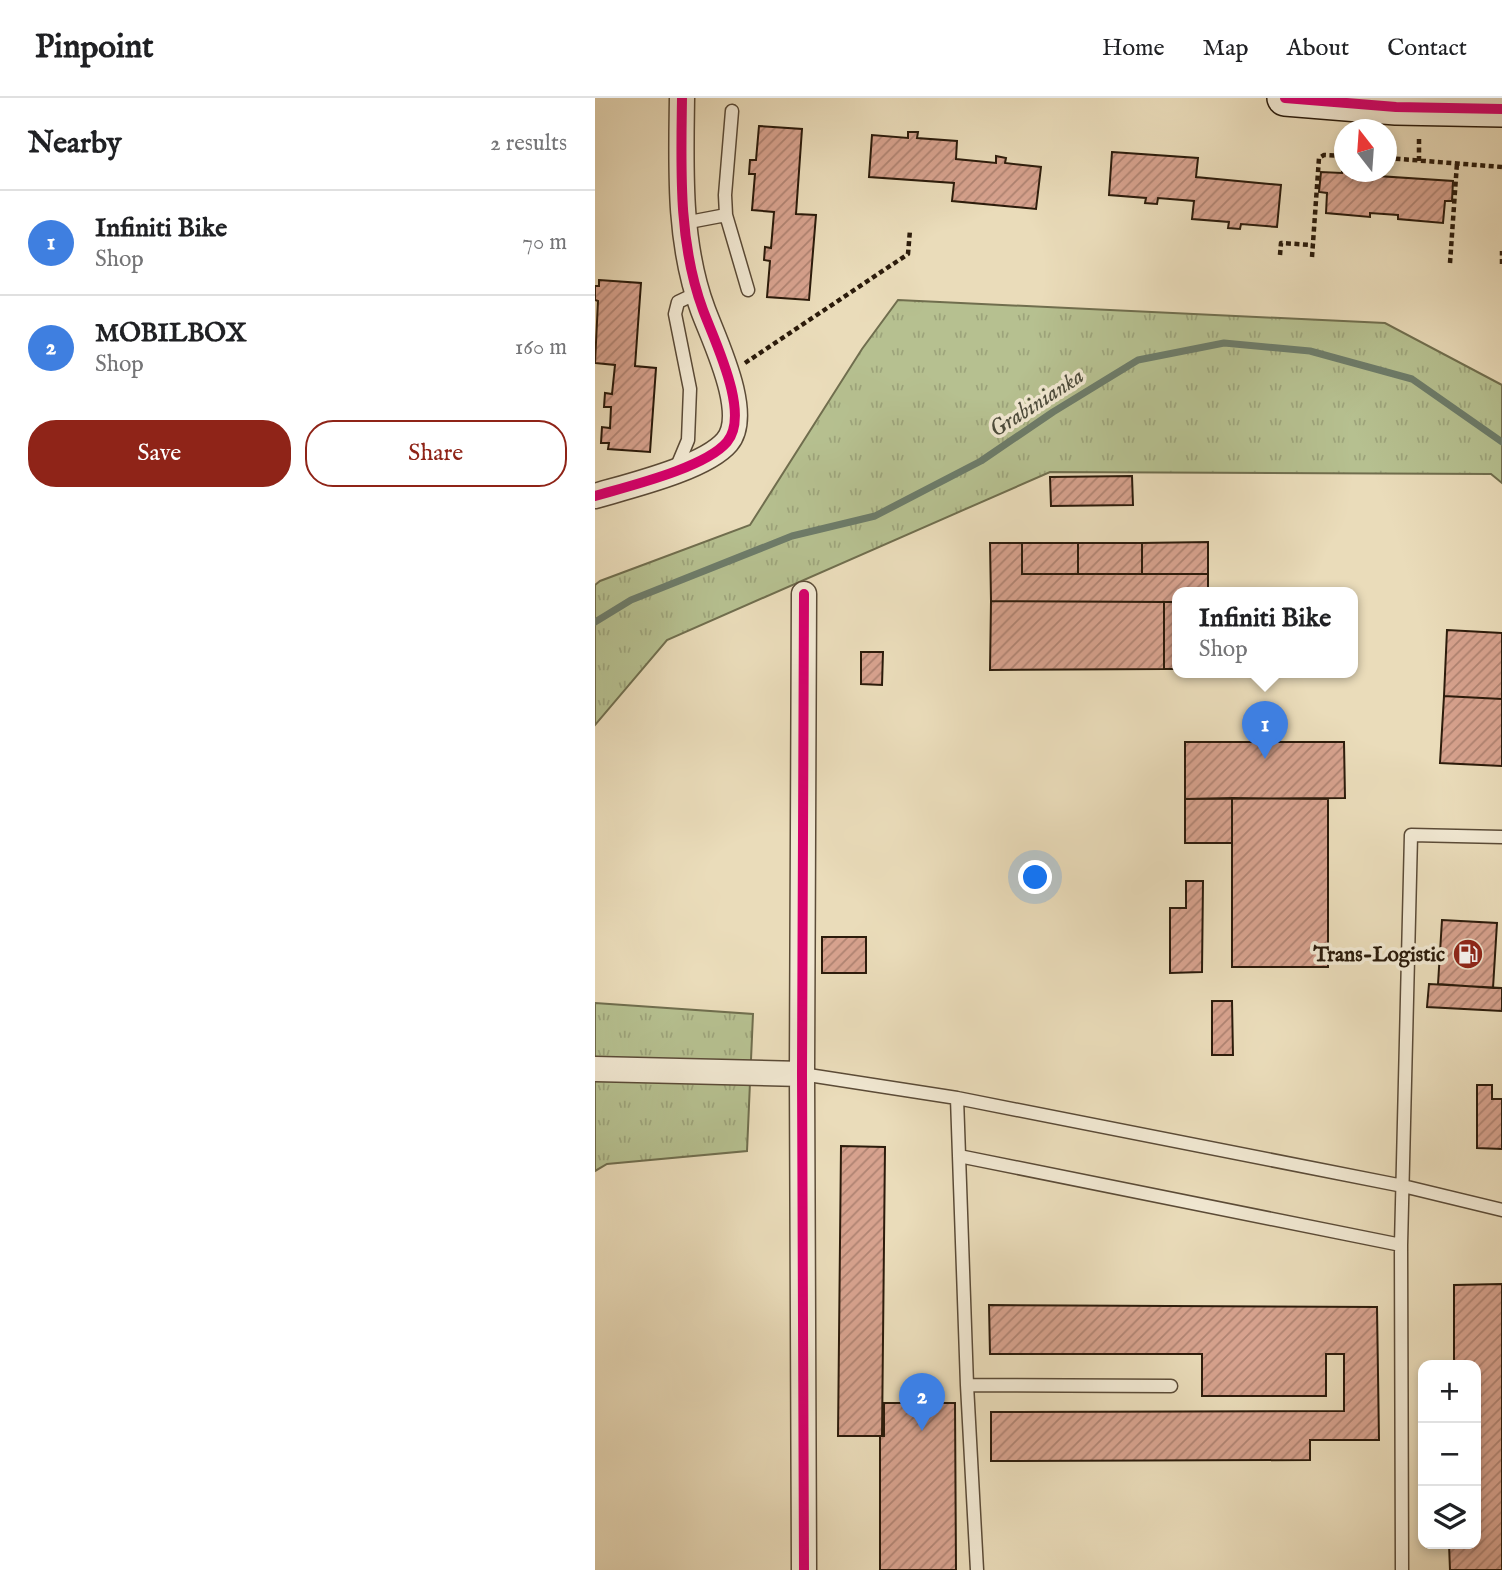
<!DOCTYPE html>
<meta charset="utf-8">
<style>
body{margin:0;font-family:"IM FELL English",serif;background:#f2f2f2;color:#202124}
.controls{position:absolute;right:21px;bottom:21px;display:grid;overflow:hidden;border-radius:14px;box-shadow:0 4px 10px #0003}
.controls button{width:63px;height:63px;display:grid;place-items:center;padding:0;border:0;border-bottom:2px solid #e0e0e0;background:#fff;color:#202124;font:35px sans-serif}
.compass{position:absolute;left:739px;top:21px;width:63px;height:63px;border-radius:50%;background:#fff;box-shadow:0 4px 10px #0003;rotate:343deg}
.you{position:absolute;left:441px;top:780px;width:24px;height:24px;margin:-18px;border:5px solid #fff;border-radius:50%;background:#1a73e8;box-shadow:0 0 0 10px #1a73e833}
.badge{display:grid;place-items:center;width:46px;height:46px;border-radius:50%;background:#8f2418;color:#fff;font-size:23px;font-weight:700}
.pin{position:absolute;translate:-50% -58px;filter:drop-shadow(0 2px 4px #0008)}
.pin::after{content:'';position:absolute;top:37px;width:24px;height:21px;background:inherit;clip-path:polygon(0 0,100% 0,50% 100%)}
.popup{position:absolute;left:577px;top:489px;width:186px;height:91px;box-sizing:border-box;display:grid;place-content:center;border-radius:14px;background:#fff;filter:drop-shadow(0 2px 5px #0005);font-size:23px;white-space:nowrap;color:#757577}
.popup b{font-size:26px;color:#202124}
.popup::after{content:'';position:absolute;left:50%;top:100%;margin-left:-14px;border:14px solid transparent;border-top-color:#fff}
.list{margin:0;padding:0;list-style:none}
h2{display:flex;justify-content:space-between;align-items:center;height:91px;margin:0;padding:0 28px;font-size:30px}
h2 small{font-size:23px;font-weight:400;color:#757577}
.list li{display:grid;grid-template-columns:46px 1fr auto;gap:21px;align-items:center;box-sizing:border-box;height:105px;padding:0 28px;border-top:2px solid #e0e0e0}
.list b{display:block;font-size:26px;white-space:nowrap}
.list p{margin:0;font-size:23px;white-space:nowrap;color:#757577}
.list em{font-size:23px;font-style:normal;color:#757577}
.actions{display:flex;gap:14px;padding:21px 28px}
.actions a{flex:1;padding:16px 0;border:2px solid #8f2418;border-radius:28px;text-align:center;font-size:24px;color:#8f2418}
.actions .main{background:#8f2418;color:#fff}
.icon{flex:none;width:38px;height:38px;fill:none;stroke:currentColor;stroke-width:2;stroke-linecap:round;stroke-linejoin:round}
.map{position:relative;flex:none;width:907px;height:1472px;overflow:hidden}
header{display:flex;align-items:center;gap:42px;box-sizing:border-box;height:98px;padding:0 35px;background:#fff;border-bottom:2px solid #e0e0e0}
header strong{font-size:33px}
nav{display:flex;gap:38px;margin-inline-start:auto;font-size:24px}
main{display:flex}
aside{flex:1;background:#fff}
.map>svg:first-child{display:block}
</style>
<header>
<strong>Pinpoint</strong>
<nav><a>Home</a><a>Map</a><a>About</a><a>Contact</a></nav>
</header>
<main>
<aside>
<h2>Nearby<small>2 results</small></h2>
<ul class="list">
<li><span class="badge" style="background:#3f7fe0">1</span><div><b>Infiniti Bike</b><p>Shop</p></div><em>70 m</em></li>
<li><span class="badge" style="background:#3f7fe0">2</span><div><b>MOBILBOX</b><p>Shop</p></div><em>160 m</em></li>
</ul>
<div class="actions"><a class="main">Save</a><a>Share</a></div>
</aside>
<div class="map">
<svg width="907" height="1472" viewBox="0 0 907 1472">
<defs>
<pattern id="grass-tufts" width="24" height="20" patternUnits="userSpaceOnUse" patternTransform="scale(1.75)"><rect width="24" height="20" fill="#b6c090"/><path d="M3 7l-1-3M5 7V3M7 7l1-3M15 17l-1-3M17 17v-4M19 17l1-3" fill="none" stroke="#9da47b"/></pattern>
<pattern id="building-hatch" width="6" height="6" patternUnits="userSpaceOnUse" patternTransform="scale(1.75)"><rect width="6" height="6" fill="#d7a28e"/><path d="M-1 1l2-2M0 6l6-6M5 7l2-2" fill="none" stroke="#af8372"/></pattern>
</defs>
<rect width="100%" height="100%" fill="#eadcba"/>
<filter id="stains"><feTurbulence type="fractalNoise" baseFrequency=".00286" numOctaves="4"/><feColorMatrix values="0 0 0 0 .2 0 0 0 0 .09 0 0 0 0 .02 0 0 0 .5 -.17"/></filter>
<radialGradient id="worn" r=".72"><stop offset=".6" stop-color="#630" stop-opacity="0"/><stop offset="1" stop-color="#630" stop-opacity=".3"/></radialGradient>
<path fill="url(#grass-tufts)" stroke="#706e4e" stroke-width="2" d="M303,202L790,225L907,287V385L896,376L455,374L72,542L0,627V487L5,483L155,427L267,251Z
M0,905L158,916L152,1053L12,1066L0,1073Z"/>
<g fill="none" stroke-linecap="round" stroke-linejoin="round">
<path stroke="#6d7c6a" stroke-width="7" d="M0,524L36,502L197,438L280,418L386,363L458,314L543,262L629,245L715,253L817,281L907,344"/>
</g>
<path fill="url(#building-hatch)" stroke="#2b1b0b" stroke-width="2" d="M164,28L207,31L201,116L221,117L214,202L172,199L175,163L169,162L170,149L176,150L179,114L157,112L160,76H154L155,62H161Z
M313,34H323L322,40L362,43L361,61L401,65V58L411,60L410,65L446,69L441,111L357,103L359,85L274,79L277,37L313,40Z
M517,54L603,60L601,79L686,87L682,129L646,126L645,131L633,130L634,124L597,121L599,103L563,100L562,106L550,105L551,100L514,97Z
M747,73L769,75L768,77L858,83L857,103H850L848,125L803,121V117L775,115V119L731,115L732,95L724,94L726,74L747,75Z
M4,182L46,185L40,268L61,270L55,354L13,351L14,345H6L7,329L15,330L16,309H9L10,295L17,296L20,267L0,265L3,203L0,202V188H4Z
M537,378L538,407L456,408L455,379Z
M613,444V476H547V445Z
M395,445H427V476H613V495H582V504L396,503Z
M427,445H483V476H427Z
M483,445H547V476H483Z
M396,503L569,504V571L395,572Z
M569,504H582V571H569Z
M852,532L907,535V601L849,598Z
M266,554H288L287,587L266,586Z
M849,598L907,601V668L845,665Z
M590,644H749L750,700L590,701Z
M637,700V745H590V701Z
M637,700L733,701V869H637Z
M591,783H608L607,874L575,875V810H591Z
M847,822L902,825L898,890L843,886Z
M227,839H271V875H227Z
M834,886L907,890V913L832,909Z
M617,903H637L638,957H617Z
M882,987H897V1001H907V1051L882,1050Z
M246,1048L290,1049L287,1338H243Z
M907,1186V1472H855L854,1446H881V1267H859V1187Z
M394,1207L782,1209L784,1342H715V1362L396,1363V1314L749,1313V1256H731V1298H607V1256H395Z
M289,1305H360L361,1472H285V1338H289Z"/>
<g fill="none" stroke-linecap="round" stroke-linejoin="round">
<g stroke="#5b4b37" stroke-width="15">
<path id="lane" d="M131,117L130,97L137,13
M89,125L131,117L153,192
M80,373L93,342L95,291L80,216L83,204L102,195
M207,976L362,1000L808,1088L907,1112
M362,1000L372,1287L576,1288
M364,1058L806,1147L816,737L907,739
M806,1147L807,1472
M372,1287L382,1472"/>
</g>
<g stroke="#5b4b37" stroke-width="27">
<path id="street" d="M0,398C34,388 110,370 132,344C156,316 119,242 108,212C83,145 86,70 87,0
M209,496L207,976L209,1472
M0,971L207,976"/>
</g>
<g stroke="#2b1b0b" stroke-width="38">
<path id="secondary" d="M690,0L801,9L907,11"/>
</g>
<path stroke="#2b1b0b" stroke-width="4.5" stroke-dasharray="5 3.5" stroke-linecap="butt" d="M792,60L907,69
M824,63V38
M685,157L686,145L717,147
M717,159L724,60L729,57L750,58
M855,165L862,65
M907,166V153
M150,265L313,156L315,132"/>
<use href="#lane" stroke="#f1e8d2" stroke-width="12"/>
<use href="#street" stroke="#f1e8d2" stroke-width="24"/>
<use href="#secondary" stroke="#f1e8d2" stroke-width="35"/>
<g stroke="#f1e8d2" stroke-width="15">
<path id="cycleway" d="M690,0L801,9L907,11
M0,398C34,388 110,370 132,344C156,316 119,242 108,212C83,145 86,70 87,0
M209,496L207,976L209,1472"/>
</g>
<use href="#cycleway" stroke="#d6006c" stroke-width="10"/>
</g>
<defs>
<g id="fuel-disc" transform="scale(1.575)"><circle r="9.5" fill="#8f2418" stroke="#f1e8d2"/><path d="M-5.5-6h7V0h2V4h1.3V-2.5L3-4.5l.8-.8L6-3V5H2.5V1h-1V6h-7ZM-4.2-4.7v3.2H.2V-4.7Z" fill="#fff"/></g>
</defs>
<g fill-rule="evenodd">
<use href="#fuel-disc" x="873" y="856"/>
</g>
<g text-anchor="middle" stroke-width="7" stroke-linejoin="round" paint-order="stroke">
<g font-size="21" font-weight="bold" fill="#2b1b0b" stroke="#f1e8d2" text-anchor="end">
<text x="850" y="863">Trans-Logistic</text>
</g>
<g font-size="23" font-style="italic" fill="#4c4b3b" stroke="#f1e8d2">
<text transform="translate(441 304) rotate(-33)" y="8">Grabinianka</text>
</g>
</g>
<rect width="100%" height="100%" filter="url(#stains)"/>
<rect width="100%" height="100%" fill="url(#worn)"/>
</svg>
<div class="controls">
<button>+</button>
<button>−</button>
<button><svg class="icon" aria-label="layers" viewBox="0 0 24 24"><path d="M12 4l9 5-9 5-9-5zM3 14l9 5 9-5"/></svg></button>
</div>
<svg class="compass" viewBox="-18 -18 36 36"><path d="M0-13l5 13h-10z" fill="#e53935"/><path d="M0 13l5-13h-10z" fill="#757577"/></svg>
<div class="you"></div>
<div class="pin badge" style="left:670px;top:661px;background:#3f7fe0">1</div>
<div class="popup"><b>Infiniti Bike</b>Shop</div>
<div class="pin badge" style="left:327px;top:1333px;background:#3f7fe0">2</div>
</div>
</main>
